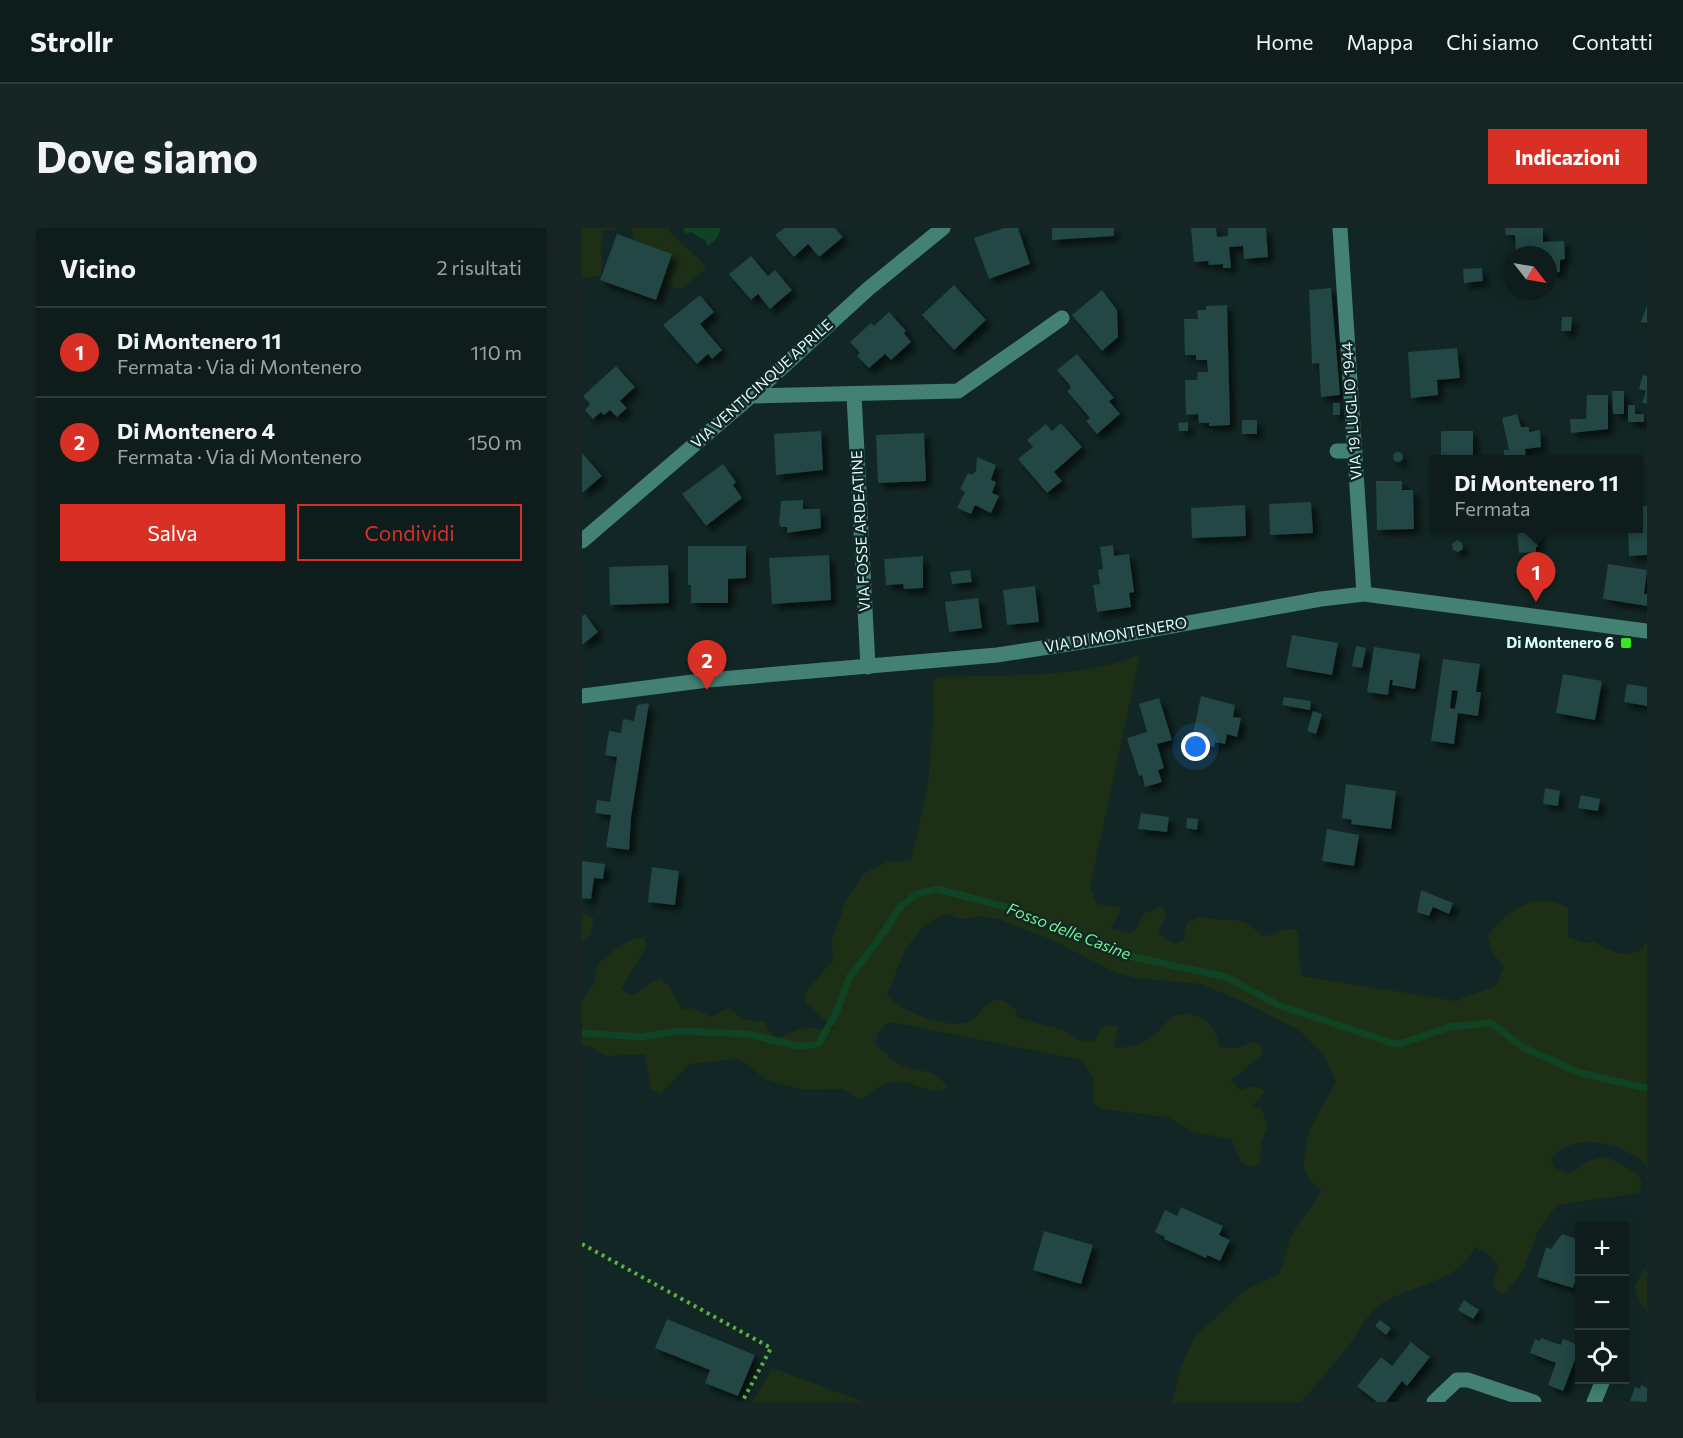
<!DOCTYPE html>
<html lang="it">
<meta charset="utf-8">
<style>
body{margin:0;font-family:Commissioner,sans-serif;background:#172625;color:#f1f3f6}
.controls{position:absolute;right:18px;bottom:18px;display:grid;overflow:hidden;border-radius:0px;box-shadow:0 3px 15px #0003}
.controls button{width:54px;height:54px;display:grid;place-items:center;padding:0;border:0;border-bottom:2px solid #2e3b3b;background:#0e1d1c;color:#f1f3f6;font:30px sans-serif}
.compass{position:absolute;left:921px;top:18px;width:54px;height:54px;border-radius:50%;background:#0e1d1c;box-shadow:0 3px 15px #0003;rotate:121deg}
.you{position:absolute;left:614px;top:519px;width:21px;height:21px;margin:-15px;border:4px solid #fff;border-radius:50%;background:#1a73e8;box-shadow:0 0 0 9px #1a73e833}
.badge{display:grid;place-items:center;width:39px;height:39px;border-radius:50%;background:#d93025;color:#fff;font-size:20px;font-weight:700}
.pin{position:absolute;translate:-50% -50px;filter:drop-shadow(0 2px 3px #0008)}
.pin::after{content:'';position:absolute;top:32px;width:21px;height:18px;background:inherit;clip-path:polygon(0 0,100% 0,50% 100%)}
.popup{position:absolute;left:848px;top:227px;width:213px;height:78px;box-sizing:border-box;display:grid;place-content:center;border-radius:0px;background:#0e1d1c;filter:drop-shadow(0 2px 4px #0005);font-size:20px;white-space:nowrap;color:#9ba2a3}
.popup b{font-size:22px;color:#f1f3f6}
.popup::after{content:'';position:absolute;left:50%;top:100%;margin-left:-12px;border:12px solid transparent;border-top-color:#0e1d1c}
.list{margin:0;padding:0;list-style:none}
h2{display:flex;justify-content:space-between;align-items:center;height:78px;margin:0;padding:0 24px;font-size:26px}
h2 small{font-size:20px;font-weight:400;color:#9ba2a3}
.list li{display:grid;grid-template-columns:39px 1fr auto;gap:18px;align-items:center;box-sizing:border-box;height:90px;padding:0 24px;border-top:2px solid #2e3b3b}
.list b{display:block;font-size:22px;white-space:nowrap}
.list p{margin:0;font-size:20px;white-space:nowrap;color:#9ba2a3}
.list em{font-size:20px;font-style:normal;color:#9ba2a3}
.actions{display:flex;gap:12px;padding:18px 24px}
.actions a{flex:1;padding:14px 0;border:2px solid #d93025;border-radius:0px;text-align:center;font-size:21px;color:#d93025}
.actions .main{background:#d93025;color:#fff}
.icon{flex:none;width:33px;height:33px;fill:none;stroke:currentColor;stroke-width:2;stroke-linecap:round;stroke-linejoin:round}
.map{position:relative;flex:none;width:1065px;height:1174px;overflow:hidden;border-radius:0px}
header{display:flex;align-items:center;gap:36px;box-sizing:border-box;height:84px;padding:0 30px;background:#0e1d1c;border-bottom:2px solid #2e3b3b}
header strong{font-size:28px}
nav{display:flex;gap:33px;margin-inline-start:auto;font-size:21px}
.intro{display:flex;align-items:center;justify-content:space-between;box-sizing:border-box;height:144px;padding:0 36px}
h1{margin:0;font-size:42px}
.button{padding:15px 27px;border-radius:0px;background:#d93025;color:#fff;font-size:21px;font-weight:700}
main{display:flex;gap:36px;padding:0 36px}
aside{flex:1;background:#0e1d1c;border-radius:0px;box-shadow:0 3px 15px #0003}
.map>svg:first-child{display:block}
</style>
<header>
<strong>Strollr</strong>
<nav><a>Home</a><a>Mappa</a><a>Chi siamo</a><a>Contatti</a></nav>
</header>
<div class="intro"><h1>Dove siamo</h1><a class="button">Indicazioni</a></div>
<main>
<aside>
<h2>Vicino<small>2 risultati</small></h2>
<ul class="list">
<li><span class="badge">1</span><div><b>Di Montenero 11</b><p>Fermata · Via di Montenero</p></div><em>110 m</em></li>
<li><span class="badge">2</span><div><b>Di Montenero 4</b><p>Fermata · Via di Montenero</p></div><em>150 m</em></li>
</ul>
<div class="actions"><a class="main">Salva</a><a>Condividi</a></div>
</aside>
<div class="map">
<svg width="1065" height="1174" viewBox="0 0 1065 1174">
<defs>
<filter id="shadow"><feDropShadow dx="5.5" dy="5.5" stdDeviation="3" flood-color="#0009"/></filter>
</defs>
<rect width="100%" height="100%" fill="#122725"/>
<path fill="#1d3016" d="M0,0H39L20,3L19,48L0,50Z
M50,0H88L87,3L125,39L98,62L75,50L54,30Z
M558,426L508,659L514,676L540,680L528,700L546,705L554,701L563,685L581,678L584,687L576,705L592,716L602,712L605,695L621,688C635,695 650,689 664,695C670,698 675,704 680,708C692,708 701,699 714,701C720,720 715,732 720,748L873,773L914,758L922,739L911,725L905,708C926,683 952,661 986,680V709L1003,715L1012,713C1028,724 1053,736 1065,713V937C1041,916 993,901 969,931L972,940L988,945L1004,934L1023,928L1056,946L1060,956L1056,965L975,977L956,1003L941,1043L922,1066L914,1063L911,1054L917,1038L904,1024L893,1019C876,1056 828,1056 797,1077C785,1086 776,1105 767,1117C752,1137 735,1155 719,1174H590L600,1136L613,1109L663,1062L697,1046C703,1034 704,1021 709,1009C717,991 733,980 739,961L730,955L721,939L727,902L754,854L742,827L717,802L666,776L620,756L553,750L535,745L468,711L417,691L398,688L378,691L369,687L359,688L342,697L323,722L305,767C318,783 366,803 387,793C406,785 406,758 433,781L436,790L481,802L497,812L512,814L518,801L527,796L536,800L531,819C542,822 561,816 571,808C579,802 584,791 596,787C616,781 638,800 637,819L655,820L673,814L680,817V827L649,852L658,862L671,858L683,863L670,879L679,880L686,897L679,915L678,935L669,939L660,935L649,911L611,904L585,889L521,881L511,875V848L499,832L319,796L307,794L295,806L293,816C300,822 308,830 315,835C333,845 353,839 365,859C346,870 330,850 310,854C299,856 287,866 277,872L261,861L221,862L183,851L164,835L154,831L107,836L79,865L69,862L63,826L24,828L8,818L0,817V773L12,754L16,736C30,725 43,710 62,710L65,718L39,761L47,767C61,765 65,754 78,751L87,758L101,782L111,780L129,789L147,780L160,791L183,794C194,823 207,801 225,800C236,799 243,804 253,801L224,775L222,766L252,731L249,713L265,670L281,646L305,634L329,632L346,557L352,481L350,457L354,449C411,447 508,451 558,426Z
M0,685L12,690L8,707L0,713Z
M1065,1041V1081L1058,1076L1053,1059L1061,1042Z
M190,1140L282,1174H171Z"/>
<path fill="#104224" d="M101,0H138C138,8 130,16 125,18L124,13L109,4L104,6Z"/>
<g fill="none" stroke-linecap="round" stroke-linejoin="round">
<path stroke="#104224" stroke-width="7" d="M0,805L59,809L98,803L165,806L216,818L231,817L237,815L255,783L268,748L295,714L319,678L335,666L355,661L436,682L538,726L644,749L696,777L810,815L817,816L868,799L909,795L942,820L998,845L1065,860"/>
</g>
<path fill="#204644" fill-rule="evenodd" filter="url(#shadow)" d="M202,0H253L261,9L237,29L226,16L212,29L193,7Z
M422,0H436L448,36L407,51L392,10Z
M470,0H532V8L470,12Z
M609,0H634L635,9L646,8V0H684L686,29L662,31L661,18L647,19L649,40H641V36L627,37L626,33L612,34Z
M923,0H961V14L982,13L983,31L978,32V44L967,45L966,27H934L933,7H924Z
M35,6L90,26L74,72L18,52Z
M169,28L186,48L193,42L210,62L188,81L176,66L169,72L147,46Z
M900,40L901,53L882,55L881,41Z
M372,57L404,92L372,122L340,87Z
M749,60L758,167L739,169L737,135L730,136L727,62Z
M520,62L535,82L536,109L520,123L490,87Z
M118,67L132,84L118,96L140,122L130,131L126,126L115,136L81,97Z
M645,77L648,197L627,198V195H617L616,186L604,187L603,152H615L616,144H626L625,132H614V127H603L602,91H616L615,82H624V78Z
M1065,77V95L1059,94Z
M307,84L324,103L322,105L329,114L309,132L303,126L287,140L275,128L278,125L268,114L289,95L292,98Z
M980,89H990L989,103H979Z
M875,120L878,150L855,152L856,167L829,170L826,124Z
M495,126L532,170L527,173L538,186L515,206L504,193L508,190L485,163L489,160L487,156L475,142Z
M34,138L53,159L38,173L45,180L35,189L28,182L22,187L19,184L11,191L3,182L8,176L1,168Z
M1061,147L1065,148V176L1060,175L1064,163L1057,161Z
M1030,163H1042V186H1031Z
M1005,167H1026V201L989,205L988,191H1004Z
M751,175H758V187H751Z
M1046,177H1053V186H1062V194H1046Z
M935,186L939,199H947V204L958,202L959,219L943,221L944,231H922V222H927L920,190Z
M660,192H675V206H660Z
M606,194V203H597L596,195Z
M479,195L500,219L472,244L480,253L465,265L436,231L451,219L445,212L464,196L470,203Z
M239,203L241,242L194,247L192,206Z
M859,203H891V227H886V231H862V227H859Z
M342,205L344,253L296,255L294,207Z
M811 229a5 5 0 1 1 10 0a5 5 0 1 1-10 0Z
M0,225L20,248L0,265Z
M395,229L414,237L409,252L414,254L410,265L417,268L409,285L393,277L389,286L375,280L383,264L378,261L386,245L390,247L394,243Z
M141,236L154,254L151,257L160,270L124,298L100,266Z
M794,253H820V262H831L832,301L795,302Z
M221,272V281H238L239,300L205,305V299H199L197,295L199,273Z
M729,274L731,305L688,307L687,276Z
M663,277L664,308L610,310L609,280Z
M1056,278H1065V327L1047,328L1046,300H1056Z
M935,300H955L956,319H954V324L937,325Z
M875,312L880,315L881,321L876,324L871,322L870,316Z
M531,317L532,328L547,326L552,364L547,365L549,379L515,384L511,357L518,356L516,342L521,341L518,319Z
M106,318H164V350L146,351V375H109V357H106Z
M247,327L249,372L190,376L187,330Z
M341,328V360L322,361L321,356L304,357L302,331Z
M1026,336L1065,342L1062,366H1065V378L1021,371Z
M86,337L87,375L28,377L27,339Z
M388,342L390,354L370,356L368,344Z
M938,344H949V354H938Z
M453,358L457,394L425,397L421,362Z
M396,370L400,400L367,404L363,374Z
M3,386L16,404L0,417V388Z
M710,407L756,415L750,447L704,439Z
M774,418L784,420L780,440L770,438Z
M792,419L838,426L833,461L810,457L811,452H808L806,467L785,464Z
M861,431L898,436L894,464H899L896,488L876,485L872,516L849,513ZM870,462L876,463L873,481L868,480Z
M981,446L1020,453L1013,492L974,485Z
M1045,456L1065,459V478L1042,474Z
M619,468L653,477L651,489L659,490L655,509L645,506L643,516L633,514L632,519L609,514Z
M702,469L729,473L728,482L700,477Z
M577,470L590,512L575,516L582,540L576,542L580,554L563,559L560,547L557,548L545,510L565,504L557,476Z
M67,475L49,590L47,622L24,619L29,587L13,585L15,572L28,574L35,529L23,527L27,503L39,505L41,491L52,493L55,477Z
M731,483L740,486L734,506L725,503Z
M764,556L814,563L809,601L769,596L770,592L760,590Z
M963,560L978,563L976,578L961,576Z
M999,567L1018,571L1016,583L996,580Z
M559,585L587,589L585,604L556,601Z
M605,590L616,591L615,602L604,600Z
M745,601L777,607L772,638L740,633Z
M0,633L23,636L21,651L12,650L9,671L0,670Z
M70,639L97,643L93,677L66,674Z
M839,662L871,675L867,686L851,679L847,688L835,684Z
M599,979L641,998L637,1007L648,1012L638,1033L625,1027L624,1030L582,1011L583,1009L573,1004L583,982L595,988Z
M462,1003L511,1017L499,1056L451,1042Z
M980,1006L998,1012V1039L991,1060L955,1049L964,1019L969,1021Z
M882,1072L897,1082L891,1091L876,1082Z
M85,1091L173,1127L156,1168L123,1155L128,1142L73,1120Z
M798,1092L809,1100L804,1107L793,1098Z
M959,1110L979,1117L981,1111L996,1117L994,1123L996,1124L981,1163L966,1157L974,1135L948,1125L953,1111L958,1113Z
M829,1114L848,1129L825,1158L820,1153L804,1174H795L775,1158L799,1129L810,1138Z
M1059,1157L1065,1160V1174L1048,1173L1053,1159L1058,1161Z"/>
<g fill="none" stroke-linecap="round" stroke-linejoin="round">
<path stroke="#5eaf3c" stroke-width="4" stroke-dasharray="3 4.5" stroke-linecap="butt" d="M0,1016L189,1120L160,1174"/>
<path stroke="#428174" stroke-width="15" d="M758,0L782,366
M272,167L286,439
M169,168L376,163L480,90
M755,223H773
M0,313L169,168L286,61L361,0
M0,468L126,452L415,427L512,412L739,371L782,366L1065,403
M852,1174L875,1152H886L952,1174
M1012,1174L1021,1152"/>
</g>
<rect fill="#36ea19" stroke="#122725" stroke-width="2" x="1038" y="409" width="12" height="12" rx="3"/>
<g text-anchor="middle" stroke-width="5" stroke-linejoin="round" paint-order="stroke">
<g font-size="15" fill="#dbfcf8" stroke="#122725">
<text transform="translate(180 156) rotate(-42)" y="5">VIA VENTICINQUE APRILE</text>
<text transform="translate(770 183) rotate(-94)" y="5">VIA 19 LUGLIO 1944</text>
<text transform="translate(279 303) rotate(-93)" y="5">VIA FOSSE ARDEATINE</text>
<text transform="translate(534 407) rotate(-10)" y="5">VIA DI MONTENERO</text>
</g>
<g font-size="15" font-weight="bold" fill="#dbfcf8" stroke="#122725" text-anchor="end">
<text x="1032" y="420">Di Montenero 6</text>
</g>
<g font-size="16" font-style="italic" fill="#73f28f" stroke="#122725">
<text transform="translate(487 703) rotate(21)" y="6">Fosso delle Casine</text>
</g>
</g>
</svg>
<div class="controls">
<button>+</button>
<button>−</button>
<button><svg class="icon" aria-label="locate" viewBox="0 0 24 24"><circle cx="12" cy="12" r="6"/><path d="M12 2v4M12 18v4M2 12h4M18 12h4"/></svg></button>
</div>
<svg class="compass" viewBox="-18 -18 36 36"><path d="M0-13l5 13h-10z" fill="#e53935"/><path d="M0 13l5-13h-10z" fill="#9ba2a3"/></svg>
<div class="you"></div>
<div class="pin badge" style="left:954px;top:374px">1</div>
<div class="popup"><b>Di Montenero 11</b>Fermata</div>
<div class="pin badge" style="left:125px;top:462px">2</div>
</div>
</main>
